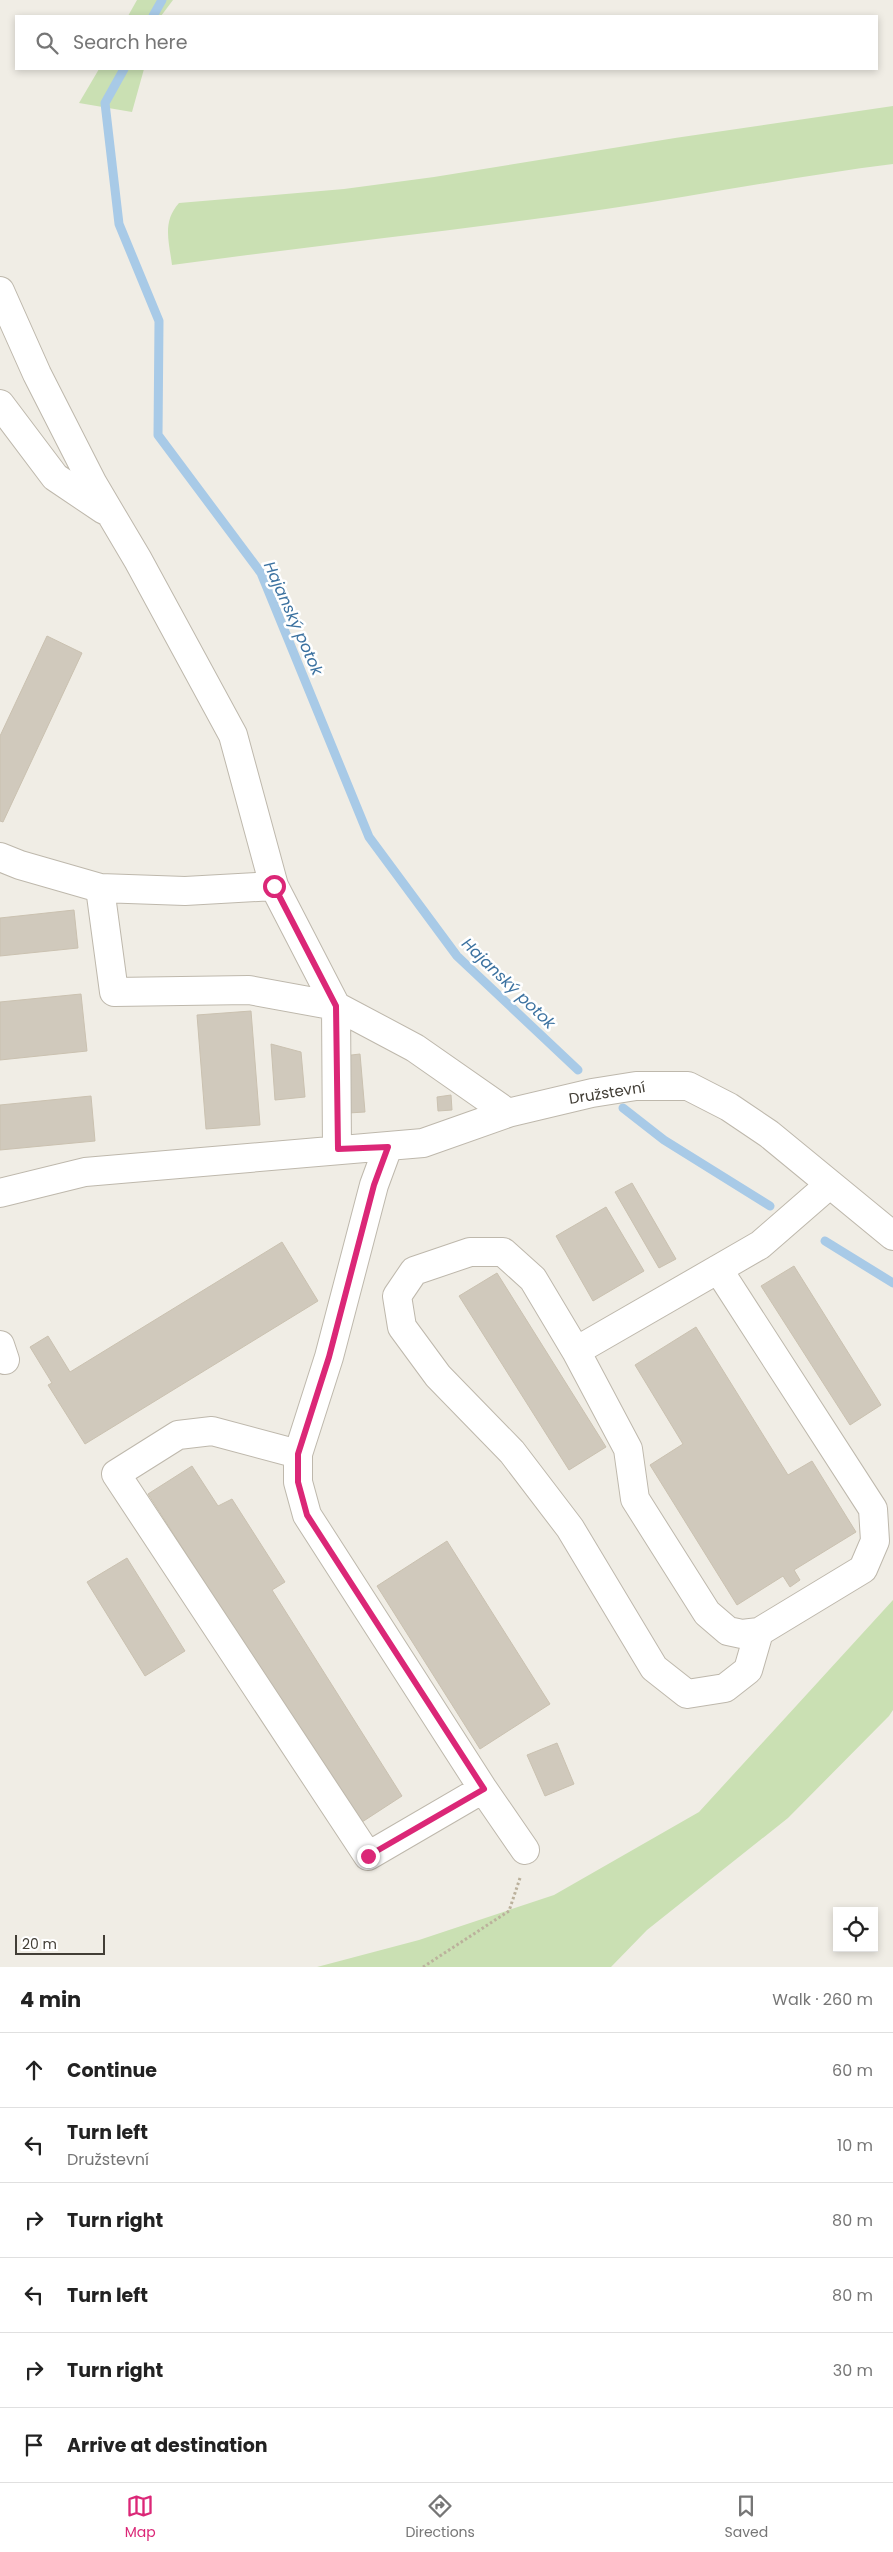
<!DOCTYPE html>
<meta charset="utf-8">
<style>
body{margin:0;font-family:Poppins,sans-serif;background:#f6f6f6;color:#222}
.controls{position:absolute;right:15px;bottom:15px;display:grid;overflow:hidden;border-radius:0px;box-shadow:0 2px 8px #0003}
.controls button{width:45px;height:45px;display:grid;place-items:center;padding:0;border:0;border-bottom:1px solid #e0e0e0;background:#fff;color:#222;font:25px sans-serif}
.scale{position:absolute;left:15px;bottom:12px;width:90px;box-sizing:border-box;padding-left:5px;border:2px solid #423e36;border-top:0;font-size:14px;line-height:18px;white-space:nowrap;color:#423e36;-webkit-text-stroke:4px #fff;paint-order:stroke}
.stop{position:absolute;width:15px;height:15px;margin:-11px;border:4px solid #db2777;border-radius:50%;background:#fff}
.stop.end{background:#db2777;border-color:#fff;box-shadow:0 1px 5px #0008}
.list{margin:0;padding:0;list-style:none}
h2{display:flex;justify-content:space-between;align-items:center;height:65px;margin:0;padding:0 20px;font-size:21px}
h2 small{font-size:16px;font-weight:400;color:#767676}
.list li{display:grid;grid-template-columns:32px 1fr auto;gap:15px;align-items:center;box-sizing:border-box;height:75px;padding:0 20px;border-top:1px solid #e0e0e0}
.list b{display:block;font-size:19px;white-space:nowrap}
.list p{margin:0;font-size:16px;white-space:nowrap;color:#767676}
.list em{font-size:16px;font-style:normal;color:#767676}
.icon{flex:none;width:28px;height:28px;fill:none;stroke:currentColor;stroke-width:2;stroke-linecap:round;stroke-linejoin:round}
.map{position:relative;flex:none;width:893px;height:1967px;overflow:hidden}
.search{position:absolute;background:#fff;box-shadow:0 2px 8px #0003;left:15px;right:15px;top:15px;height:55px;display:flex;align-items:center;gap:12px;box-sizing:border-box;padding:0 18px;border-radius:0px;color:#767676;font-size:19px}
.sheet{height:515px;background:#fff}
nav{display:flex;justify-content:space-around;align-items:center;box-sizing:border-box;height:70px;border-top:1px solid #e0e0e0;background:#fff;font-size:14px;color:#767676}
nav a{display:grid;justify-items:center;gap:2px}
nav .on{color:#db2777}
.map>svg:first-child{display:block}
</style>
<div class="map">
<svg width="893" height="1967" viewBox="0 0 893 1967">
<rect width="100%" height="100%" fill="#f0ede5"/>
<path fill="#cae0b3" d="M137,0H173L161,16H128Z
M99,69H144L132,112L79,103Z
M893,106V164C797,176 702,195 606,209C462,230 317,245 172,265C169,241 162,222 179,203L344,189L434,177L675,138Z
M893,1600V1710L889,1716L788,1818L647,1930L611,1967H317L419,1940L554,1895L699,1812Z"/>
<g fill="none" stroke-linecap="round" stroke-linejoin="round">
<path stroke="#a8cae7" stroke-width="9" d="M153,16L162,0
M124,69L105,103L119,224L159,321L158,435L261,573L369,837L457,956L578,1070
M623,1108L664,1140L770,1206
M825,1241L893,1283"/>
</g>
<path fill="#d0c9bc" stroke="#cac1b0" d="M47,636L82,653L3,822L0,821V736Z
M74,910L78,948L0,956V918Z
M81,994L87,1051L0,1060V1002Z
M251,1011L260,1125L206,1129L197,1015Z
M271,1044L301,1052L305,1097L275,1100Z
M360,1054L365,1112L348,1113L343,1056Z
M451,1095L452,1110L438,1111L437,1097Z
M91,1096L95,1141L0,1150V1105Z
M632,1183L676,1259L659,1268L615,1192Z
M606,1207L644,1271L593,1301L556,1236Z
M282,1242L318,1301L85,1444L48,1385L52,1383L30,1347L48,1336L70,1372Z
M794,1266L881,1405L850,1425L761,1286Z
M497,1273L606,1447L569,1470L459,1296Z
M696,1327L788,1475L812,1461L856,1532L794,1570L800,1580L790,1587L783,1576L737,1605L650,1465L683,1444L635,1365Z
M192,1466L218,1506L232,1499L285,1582L272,1590L402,1796L359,1824L148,1494Z
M447,1541L550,1704L480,1749L377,1586Z
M127,1558L185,1651L145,1676L87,1582Z
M557,1743L574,1784L545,1796L527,1755Z"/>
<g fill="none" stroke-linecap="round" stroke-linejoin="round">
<g stroke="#beb8ac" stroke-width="30">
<path id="minor" d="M0,291L37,374L93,484L138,560L233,735L274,886L336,1006L337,1149
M0,404L55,477L104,510
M0,857L20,865L100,888L185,891L274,886
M100,888L114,992L249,990L336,1006L415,1048L508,1113
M0,1193L85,1172L423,1143L508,1113L592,1093L636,1086H688L729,1107L769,1134L893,1236
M718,1269L873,1509L875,1541L863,1569L759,1632L742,1634L728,1631L707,1613L635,1499L628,1449L576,1351L533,1279L503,1252H470L414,1271L397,1296L402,1327L438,1376L512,1452L570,1528L654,1668L687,1694L725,1688L748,1670L759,1632
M0,1345L5,1360
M576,1351L760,1245L829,1185
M298,1454L212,1431L178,1435L116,1474L368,1856L483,1789L307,1515L298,1482V1454L329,1357L374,1185L388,1147
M483,1789L525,1850"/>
</g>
<path stroke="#bbb19c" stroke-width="3" stroke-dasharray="2.5 2.5" stroke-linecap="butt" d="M423,1967L509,1911L520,1878"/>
<use href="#minor" stroke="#fff" stroke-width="28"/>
</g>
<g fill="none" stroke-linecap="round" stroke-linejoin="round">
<path stroke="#db2777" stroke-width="6" d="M274,886L336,1006L338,1149L388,1147L374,1185L329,1357L298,1454V1482L307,1515L484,1789L368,1856"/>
</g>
<g text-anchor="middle" stroke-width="5" stroke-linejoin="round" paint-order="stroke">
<g font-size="15" fill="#423e36" stroke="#fff">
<text transform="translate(607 1093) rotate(-9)" y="5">Družstevní</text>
</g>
<g font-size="16" font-style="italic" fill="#3c72a0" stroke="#fff">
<text transform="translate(294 618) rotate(66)" y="6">Hajanský potok</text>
<text transform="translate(509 983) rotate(44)" y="6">Hajanský potok</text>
</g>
</g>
</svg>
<div class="controls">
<button><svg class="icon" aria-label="locate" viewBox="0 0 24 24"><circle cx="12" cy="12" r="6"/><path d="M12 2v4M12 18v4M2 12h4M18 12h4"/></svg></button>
</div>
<div class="scale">20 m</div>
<div class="stop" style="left:274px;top:886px"></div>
<div class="stop end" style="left:368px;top:1856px"></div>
<div class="search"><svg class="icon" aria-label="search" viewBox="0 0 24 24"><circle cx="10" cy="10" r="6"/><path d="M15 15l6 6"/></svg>Search here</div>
</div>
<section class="sheet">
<h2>4 min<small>Walk · 260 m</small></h2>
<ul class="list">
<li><svg class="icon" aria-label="ahead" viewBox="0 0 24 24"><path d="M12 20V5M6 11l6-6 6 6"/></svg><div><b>Continue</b></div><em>60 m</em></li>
<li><svg class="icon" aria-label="left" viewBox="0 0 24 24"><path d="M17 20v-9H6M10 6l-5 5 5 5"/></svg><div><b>Turn left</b><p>Družstevní</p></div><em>10 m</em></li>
<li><svg class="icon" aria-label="right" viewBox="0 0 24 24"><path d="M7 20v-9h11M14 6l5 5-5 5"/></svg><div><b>Turn right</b></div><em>80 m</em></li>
<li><svg class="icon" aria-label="left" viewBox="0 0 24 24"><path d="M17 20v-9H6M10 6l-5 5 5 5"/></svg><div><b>Turn left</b></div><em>80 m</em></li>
<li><svg class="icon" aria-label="right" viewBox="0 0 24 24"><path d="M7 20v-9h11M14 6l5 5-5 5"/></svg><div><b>Turn right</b></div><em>30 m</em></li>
<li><svg class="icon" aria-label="arrive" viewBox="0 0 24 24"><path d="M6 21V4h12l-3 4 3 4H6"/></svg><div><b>Arrive at destination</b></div></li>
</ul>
</section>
<nav>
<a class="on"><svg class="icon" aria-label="map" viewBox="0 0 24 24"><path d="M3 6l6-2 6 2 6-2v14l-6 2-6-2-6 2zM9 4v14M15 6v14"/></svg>Map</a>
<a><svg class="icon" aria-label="directions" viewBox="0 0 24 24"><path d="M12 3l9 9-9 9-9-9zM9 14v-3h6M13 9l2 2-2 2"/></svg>Directions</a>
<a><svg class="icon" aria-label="saved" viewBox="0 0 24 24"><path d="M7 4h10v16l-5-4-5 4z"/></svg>Saved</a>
</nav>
